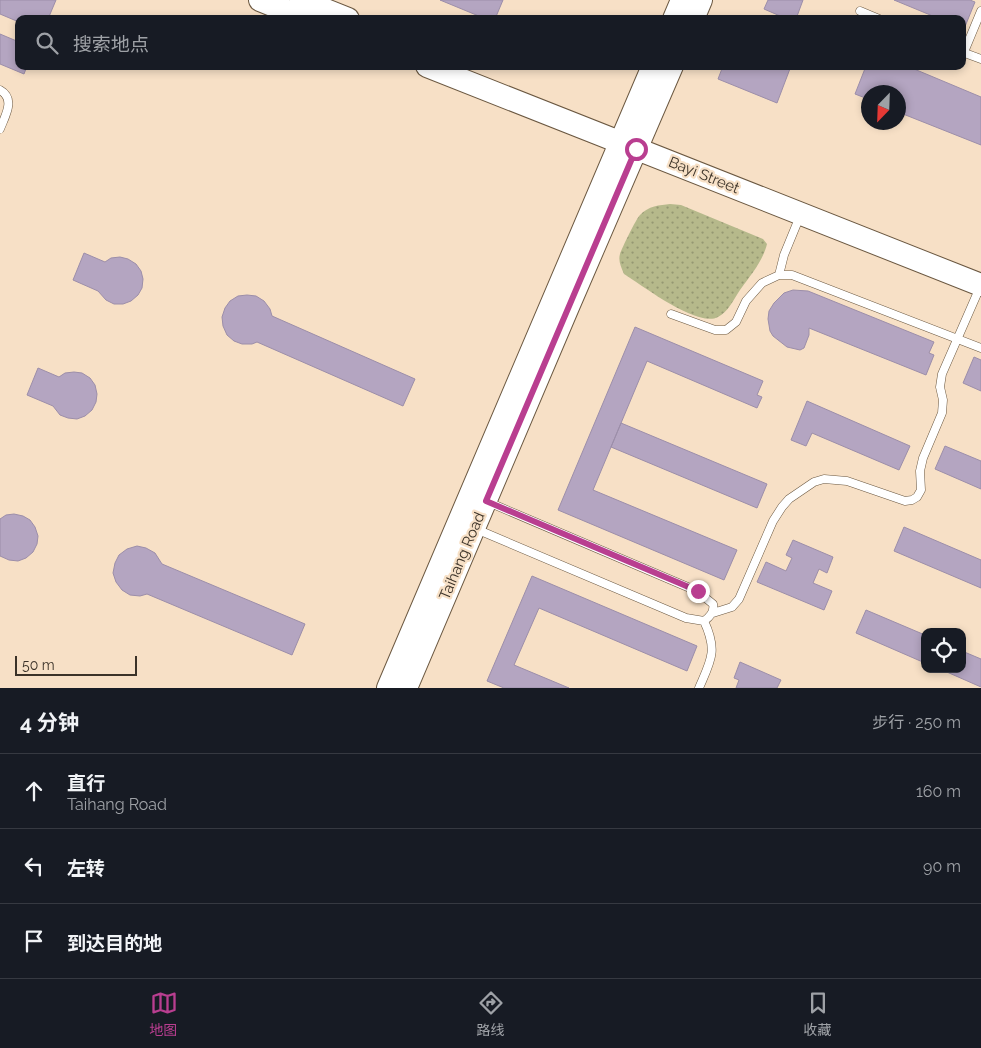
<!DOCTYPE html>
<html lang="zh">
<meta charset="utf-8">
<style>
body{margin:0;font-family:Raleway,"Noto Sans SC",sans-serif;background:#20242c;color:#f1f3f6}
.controls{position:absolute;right:15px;bottom:15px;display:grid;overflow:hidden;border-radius:10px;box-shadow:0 2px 8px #0003}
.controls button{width:45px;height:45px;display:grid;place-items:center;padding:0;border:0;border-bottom:1px solid #363941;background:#171b24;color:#f1f3f6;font:25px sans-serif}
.compass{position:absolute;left:861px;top:85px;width:45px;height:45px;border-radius:50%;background:#171b24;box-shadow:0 2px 8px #0003;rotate:203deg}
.scale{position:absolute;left:15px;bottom:12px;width:122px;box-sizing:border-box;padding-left:5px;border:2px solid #3b3228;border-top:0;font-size:14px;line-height:18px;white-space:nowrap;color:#3b3228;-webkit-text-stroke:4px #f7e0c6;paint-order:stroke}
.stop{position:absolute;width:15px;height:15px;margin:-11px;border:4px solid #b93e90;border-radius:50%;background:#fff}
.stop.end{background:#b93e90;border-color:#fff;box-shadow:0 1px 5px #0008}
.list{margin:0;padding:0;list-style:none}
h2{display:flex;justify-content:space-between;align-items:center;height:65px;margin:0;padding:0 20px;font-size:21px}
h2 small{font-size:16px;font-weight:400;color:#9ea1a6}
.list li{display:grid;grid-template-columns:32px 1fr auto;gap:15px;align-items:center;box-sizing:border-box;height:75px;padding:0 20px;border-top:1px solid #363941}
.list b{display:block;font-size:19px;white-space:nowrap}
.list p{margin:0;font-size:16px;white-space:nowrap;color:#9ea1a6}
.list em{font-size:16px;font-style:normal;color:#9ea1a6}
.icon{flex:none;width:28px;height:28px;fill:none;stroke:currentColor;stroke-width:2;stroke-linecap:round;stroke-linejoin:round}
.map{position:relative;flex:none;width:981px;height:688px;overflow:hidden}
.search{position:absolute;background:#171b24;box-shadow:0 2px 8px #0003;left:15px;right:15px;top:15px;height:55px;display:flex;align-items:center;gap:12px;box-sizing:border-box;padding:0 18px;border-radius:10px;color:#9ea1a6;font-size:19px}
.sheet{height:290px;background:#171b24}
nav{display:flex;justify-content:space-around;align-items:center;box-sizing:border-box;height:70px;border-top:1px solid #363941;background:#171b24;font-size:14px;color:#9ea1a6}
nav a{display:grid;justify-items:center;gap:2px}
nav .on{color:#b93e90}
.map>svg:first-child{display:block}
</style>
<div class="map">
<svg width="981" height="688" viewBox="0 0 981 688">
<defs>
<pattern id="grass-dots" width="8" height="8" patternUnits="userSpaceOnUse" patternTransform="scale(1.25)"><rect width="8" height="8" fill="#b6b98b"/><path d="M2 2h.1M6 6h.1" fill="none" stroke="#959772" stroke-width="1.8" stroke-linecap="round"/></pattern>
</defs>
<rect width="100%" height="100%" fill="#f7e0c6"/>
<path fill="url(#grass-dots)" d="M670,204L681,205L763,239L767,244C763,261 750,276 740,290C734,299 728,312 718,317C698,328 643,286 624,274C621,267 618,261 620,254C622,248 636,219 640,215C648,206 660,205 670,204Z"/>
<path fill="#b4a5c1" stroke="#9c8ea9" d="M0,0H56L48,19H19V22L0,14Z
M440,0H503L495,19H486Z
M768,0H803L796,19H787L764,9Z
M894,0H970L975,2L964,29L962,28V19H940Z
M0,34L19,42V66H27L24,74L0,64Z
M723,66H791L777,103L718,79Z
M866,66H907L981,97V145L898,112V92H868V99L855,94Z
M84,253L105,262L111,258L120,257L128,259L136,264L141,271L143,279L142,288L138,295L131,301L123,304H114L106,300L98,291L73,280Z
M793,290L808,291L934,342L929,353L934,355L926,375L809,328V335L804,348L800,350L787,347L773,336L770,331L768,319L769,311L774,303L784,293Z
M247,295L256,296L264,301L270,309L272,316L415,379L403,406L257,342L252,344H242L234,341L227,335L223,326L222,317L225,308L230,301L238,296Z
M635,327L763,381L757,395L762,397L757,408L647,361L593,490L737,550L724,580L558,510Z
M974,357L981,360V391L963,383Z
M38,368L59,377L65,373L74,372L82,373L90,378L95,385L97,394L96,402L92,410L85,416L77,419L68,418L60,415L53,406L27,395Z
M807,401L910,446L899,470L812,433L806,446L791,440Z
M621,423L767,484L757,508L611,447Z
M945,446L981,461V489L935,469Z
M14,514L23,516L30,520L35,527L38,536L37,544L33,552L26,558L18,561L9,560L0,556V519L6,515Z
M904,527L981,560V588L894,551Z
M793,540L833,557L827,573L819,569L813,583L832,591L824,610L757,582L766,562L786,571L792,558L786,555Z
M137,546L146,548L155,553L162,564L305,624L292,655L147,594L140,596L130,595L122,590L116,582L113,573L115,563L119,555L127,549Z
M532,576L697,646L687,671L539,608L514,665L569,688H504L487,681Z
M866,610L925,635V663L856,633Z
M962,651L981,659V687L940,669H962Z
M740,662L781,680L777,688H736L739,680L734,678Z"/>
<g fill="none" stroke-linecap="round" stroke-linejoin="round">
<g stroke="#6b5841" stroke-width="9">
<path id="lane" d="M860,11L879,19
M962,52L981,59
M964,52L981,11
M0,90C16,99 5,116 0,129
M779,275L784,255L800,216
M671,314L715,330H726L736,322L746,301L762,283L779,275H792L981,348
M476,529L686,618L704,621C710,617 715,612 713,604L697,591L488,502
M713,613L732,607L739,599L773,521L782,507L789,499L814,482L824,479L847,481L905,501L912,500L917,497L921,490L920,471L923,458L942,413L943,400L940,387L942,374L980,287
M699,688C711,660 718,651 704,621"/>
</g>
<g stroke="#6b5841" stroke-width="24">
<path id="secondary" d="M260,0L307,19
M301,0L348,19
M674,19L682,0
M693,19L701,0
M427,66L981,285
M388,688L653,66
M406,688L568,307L672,66"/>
</g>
<use href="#lane" stroke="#fff" stroke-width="8"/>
<use href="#secondary" stroke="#fff" stroke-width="22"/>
</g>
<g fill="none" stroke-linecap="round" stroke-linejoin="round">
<path stroke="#b93e90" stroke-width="6" d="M636,149L486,501L698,591"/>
</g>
<g text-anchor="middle" stroke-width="4.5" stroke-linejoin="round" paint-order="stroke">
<g font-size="15" fill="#3b3228" stroke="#f7e0c6">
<text transform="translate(704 175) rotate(22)" y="5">Bayi Street</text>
<text transform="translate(462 556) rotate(-67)" y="5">Taihang Road</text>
</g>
</g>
</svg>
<div class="controls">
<button><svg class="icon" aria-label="locate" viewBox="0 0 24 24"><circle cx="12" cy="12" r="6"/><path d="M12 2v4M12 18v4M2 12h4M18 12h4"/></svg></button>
</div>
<svg class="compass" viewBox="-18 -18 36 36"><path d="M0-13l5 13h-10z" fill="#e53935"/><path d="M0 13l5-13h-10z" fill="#9ea1a6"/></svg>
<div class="scale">50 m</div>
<div class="stop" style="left:636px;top:149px"></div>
<div class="stop end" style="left:698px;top:591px"></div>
<div class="search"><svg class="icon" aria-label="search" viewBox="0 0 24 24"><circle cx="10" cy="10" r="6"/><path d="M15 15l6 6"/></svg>搜索地点</div>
</div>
<section class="sheet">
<h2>4 分钟<small>步行 · 250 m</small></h2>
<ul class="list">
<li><svg class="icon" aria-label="ahead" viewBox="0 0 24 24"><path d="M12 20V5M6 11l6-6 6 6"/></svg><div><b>直行</b><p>Taihang Road</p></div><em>160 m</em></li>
<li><svg class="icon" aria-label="left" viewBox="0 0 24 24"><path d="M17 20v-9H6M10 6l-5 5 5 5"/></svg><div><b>左转</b></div><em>90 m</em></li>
<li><svg class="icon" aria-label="arrive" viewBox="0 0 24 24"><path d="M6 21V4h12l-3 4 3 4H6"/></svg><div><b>到达目的地</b></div></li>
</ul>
</section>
<nav>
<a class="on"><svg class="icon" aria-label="map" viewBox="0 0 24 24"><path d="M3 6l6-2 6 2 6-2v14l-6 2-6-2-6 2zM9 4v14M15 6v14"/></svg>地图</a>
<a><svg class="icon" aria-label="directions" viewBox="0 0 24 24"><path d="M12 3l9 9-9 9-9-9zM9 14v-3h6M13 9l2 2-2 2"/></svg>路线</a>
<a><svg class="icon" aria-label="saved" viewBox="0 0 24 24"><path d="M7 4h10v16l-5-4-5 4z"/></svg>收藏</a>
</nav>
